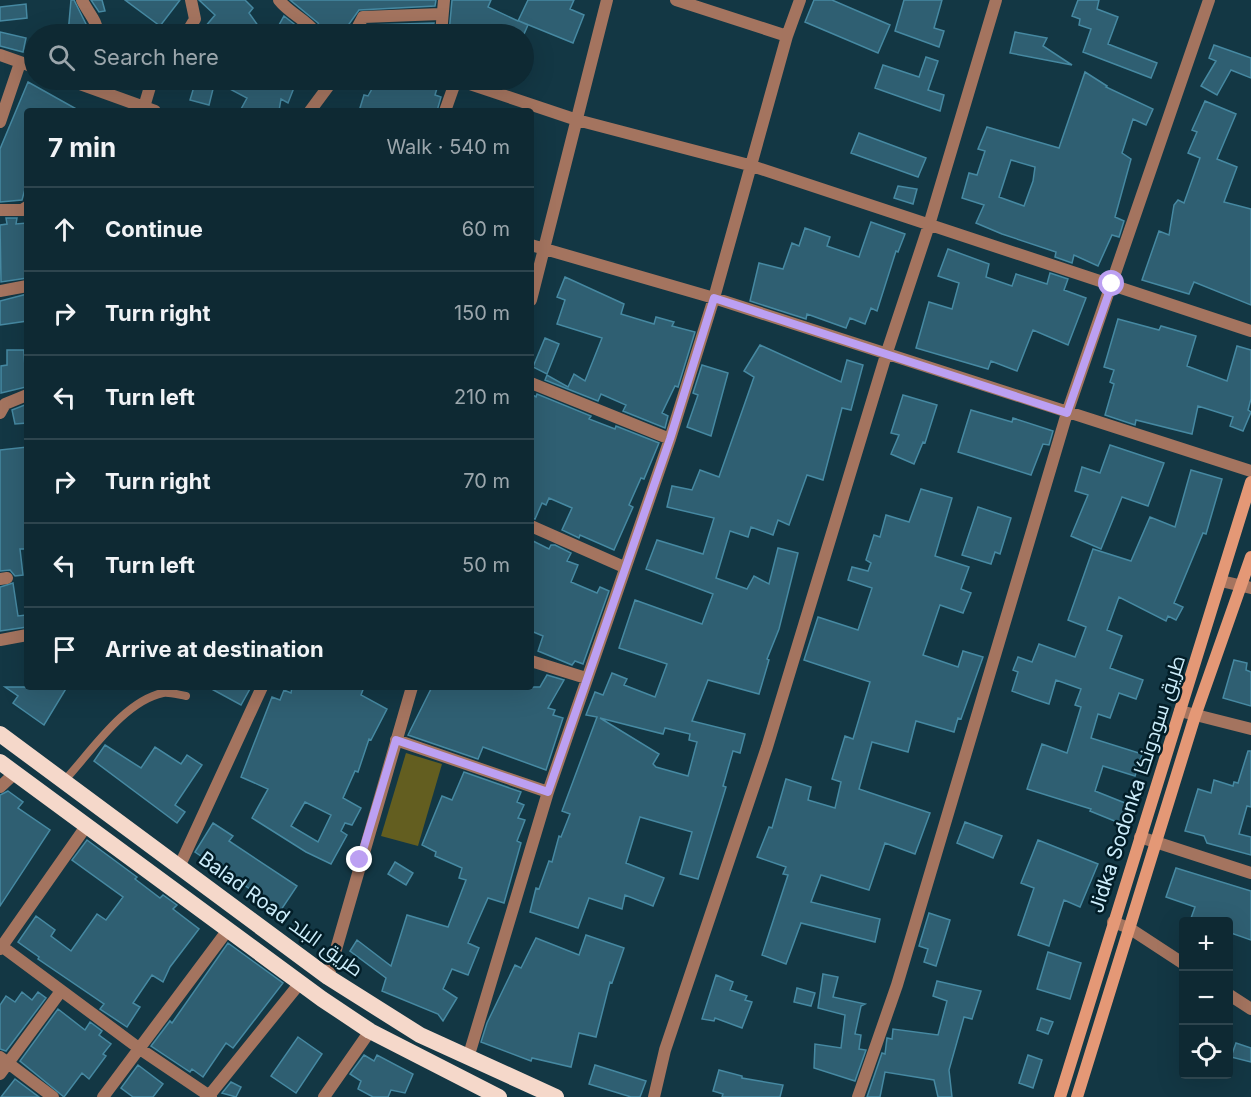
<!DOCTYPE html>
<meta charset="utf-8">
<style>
body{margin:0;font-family:Inter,Cairo,sans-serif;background:#1c353f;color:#f1f3f6}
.controls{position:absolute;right:18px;bottom:18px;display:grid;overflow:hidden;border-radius:6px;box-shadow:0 6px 24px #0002}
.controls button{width:54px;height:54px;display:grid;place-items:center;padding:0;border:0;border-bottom:2px solid #2e454e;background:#0e2933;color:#f1f3f6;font:30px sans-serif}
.stop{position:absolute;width:18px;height:18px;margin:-14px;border:4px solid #bca0f2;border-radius:50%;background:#fff}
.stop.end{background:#bca0f2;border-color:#fff;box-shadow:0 2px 6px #0008}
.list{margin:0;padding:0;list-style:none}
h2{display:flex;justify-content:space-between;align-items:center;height:78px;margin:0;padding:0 24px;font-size:26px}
h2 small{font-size:20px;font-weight:400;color:#9ba6ac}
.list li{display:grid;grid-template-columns:39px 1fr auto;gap:18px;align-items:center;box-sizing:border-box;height:84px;padding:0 24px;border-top:2px solid #2e454e}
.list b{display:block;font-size:22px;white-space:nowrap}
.list em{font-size:20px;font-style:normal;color:#9ba6ac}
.icon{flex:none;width:33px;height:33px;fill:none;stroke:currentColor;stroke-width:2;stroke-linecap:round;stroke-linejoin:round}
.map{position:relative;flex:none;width:1251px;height:1097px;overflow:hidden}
.search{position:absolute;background:#0e2933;box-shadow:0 6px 24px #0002;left:24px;top:24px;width:510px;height:66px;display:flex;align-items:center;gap:15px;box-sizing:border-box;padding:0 21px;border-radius:33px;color:#9ba6ac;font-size:22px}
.panel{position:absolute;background:#0e2933;box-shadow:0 6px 24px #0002;left:24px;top:108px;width:510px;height:582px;border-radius:6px}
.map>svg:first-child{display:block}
</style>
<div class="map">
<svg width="1251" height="1097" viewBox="0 0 1251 1097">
<rect width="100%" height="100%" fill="#133744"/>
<path fill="#635e20" d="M406,753L442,764L418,846L381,836Z"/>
<path fill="#2f5f72" stroke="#4689a2" stroke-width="1.5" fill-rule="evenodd" d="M71,0H74L88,28L89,31L85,30L84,34H68Z
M91,0H102L105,11L99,12Z
M125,0H180L160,26Z
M199,0H245L253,8L249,13L264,34H214L205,27L215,15Z
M290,0H436L435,6L359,10L342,34H325L318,23Z
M452,0H491L488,7L518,21L528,0H574L570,9L584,15L573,43L519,21L528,25L524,34H459L449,33Z
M814,0H832L890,25L878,53L805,22Z
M904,0H942L934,28L944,31L939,47L895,31Z
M1078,0H1099L1097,9L1118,17L1108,44L1157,63L1151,78L1083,52L1091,29L1079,25L1080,19L1072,16Z
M26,4L27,18L0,21V7Z
M284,16L298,27L307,34H274Z
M434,23L433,30H429V34H367L365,31L368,25Z
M0,32L26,38L23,52L0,46Z
M1015,32L1047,38L1043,46L1072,65L1010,53Z
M1214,45L1251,58V78L1231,70L1217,95L1201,86L1216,61L1209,58Z
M926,57L938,61L928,90L944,95L940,111L875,88L883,65L919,77Z
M1085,72L1107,86L1106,87L1153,109L1146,125L1133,119L1122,153L1131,159L1115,217L1124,221L1119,237L1112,235L1098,266L1074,255L1072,263L1055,257L1056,252L1002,234L976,223L984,205L962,198L969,173L977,175L985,151L978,149L987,127L1059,148ZM1011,160L1035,167L1033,181L1024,206L999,197Z
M196,80H249L259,85L261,82L270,86L272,80H297L288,103L281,99L279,111H240L247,98L215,81L209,105L190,100Z
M377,80H418L438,85L435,95L441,97L437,111H359L364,95L368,96Z
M28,82L80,111H27V182L22,200L0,202V149Z
M1205,101L1236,114L1217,159L1237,167L1224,202L1251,209V305L1194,282L1189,294L1142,280L1159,231L1169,235L1174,205L1178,200L1184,203L1200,158L1188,153L1197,132L1192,130Z
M859,133L926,158L918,177L851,153Z
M898,186L917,189L913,204L894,198Z
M6,218H17L16,224L27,223V278L1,282L0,225L7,224Z
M871,222L905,234L898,252L896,251L877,311L871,308L865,324L850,318L846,328L807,314L806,319L750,301L759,263L783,269L792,243L799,246L805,228L830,237L827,246L859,257Z
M948,249L989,264L986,277L1012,286L1016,274L1047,284L1050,273L1068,279L1064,290L1086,298L1068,345L1033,330L1017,371L991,361L988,369L916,348L929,302L952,309L959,283L938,276Z
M565,277L624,304L621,314L654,324L656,317L674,322L672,326L695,332L678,387L675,386L662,413L668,416L665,428L623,411L626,405L601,394L598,401L545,380L547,375L568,387L574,374L585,381L602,338L557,324L565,300L557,297Z
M27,294V321L0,325V301Z
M1118,319L1159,330L1161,326L1196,336L1187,366L1227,381L1237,346L1251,350V399L1248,410L1251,412L1243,431L1230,426L1233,417L1198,406L1192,434L1136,420L1135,425L1105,415L1114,384L1110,382L1114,370L1104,367Z
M545,338L559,344L547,374L533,367Z
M760,345L841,382L847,360L863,365L851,410L842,408L823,480L807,475L789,525L778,520L773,535L751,527L748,537L730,531L716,578L747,589L754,576L769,584L778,548L798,553L779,629L767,659L769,660L759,694L708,680L692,721L745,734L740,753L733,751L723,786L726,787L698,879L680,874L692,832L640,817L626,863L664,878L653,906L625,895L622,909L589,898L578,928L530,912L536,888L539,889L549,861L552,862L559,836L561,837L570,814L562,811L597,717L586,715L595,692L603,695L612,673L627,679L624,685L655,697L667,664L619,648L635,600L702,624L713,594L646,569L657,540L703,554L714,518L667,507L672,486L692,490L700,470L719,477L754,377L744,371ZM600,718L663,734L665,728L690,734L689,740L697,742L688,776L656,767L653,764L659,754Z
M7,350H24L26,387L1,393V366L7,365Z
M702,365L728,373L711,436L687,427L698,395L693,393Z
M531,394L536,397L537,394L591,416L589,419L615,429L616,426L659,443L644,479L641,478L629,505L633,507L614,550L580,535L579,538L562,530L572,508L549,498L546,505L542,503L535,519L531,518Z
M903,395L937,405L925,443L923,442L914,464L891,454L899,435L891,433Z
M27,404V423L15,424L12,410Z
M971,410L1012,422L1013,418L1053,431L1049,445L1043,444L1031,475L958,452Z
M1110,445L1164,463L1148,506L1122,497L1101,549L1071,536L1088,495L1075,491L1082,467L1100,473Z
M27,447V549H20L23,575L15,576L10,570L0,571V450Z
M1191,470L1222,479L1206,534L1203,533L1174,603L1183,607L1176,620L1168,616L1166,621L1119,597L1107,630L1122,636L1110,668L1143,680L1136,699L1119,693L1110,718L1098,714L1091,738L1142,754L1135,776L1103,766L1095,791L1130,805L1122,824L1090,811L1091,809L1027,789L1042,744L1067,753L1081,707L1075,705L1081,689L1056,680L1049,704L1034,699L1012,691L1018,672L1013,670L1018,657L1032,662L1039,644L1075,657L1086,627L1068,620L1093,549L1131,561L1150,517L1175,527Z
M921,489L952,498L935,556L969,567L961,589L971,593L963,613L940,605L923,655L958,667L963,651L983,657L961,719L958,718L954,732L916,721L908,752L872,742L859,789L930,813L915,854L885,843L869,890L821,875L811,902L880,919L875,942L801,923L786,964L762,955L788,875L783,874L786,867L757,857L769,827L772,828L786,779L811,787L808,800L835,808L841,782L832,779L845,736L853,739L870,682L804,660L818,617L858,630L872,588L848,580L852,567L868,571L871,563L866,560L874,535L880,537L886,515L909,522Z
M978,507L1011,518L1000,554L995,552L991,564L962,555Z
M531,540L549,549L551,545H555L571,553L567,561L578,565L571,582L597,593L600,587L609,591L583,664L575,661L572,665L538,651L543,636L531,631Z
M13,583L18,616L26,615L27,627L0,631V587Z
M1234,660L1247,663L1246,670L1251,672V706L1223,698Z
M547,675L564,680L548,708L555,710L553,715L563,718L546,770L483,747L478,759L408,735L432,687H540Z
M5,687H67L44,725L13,703L18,696Z
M208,687H251L241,705Z
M292,687H364L361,695L387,709L371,740L369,739L358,772L355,771L343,798L361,808L352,825L345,823L341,831L347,835L331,864L306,852L252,818L268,789L241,777L272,697L280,700L284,690L291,693ZM305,802L331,815L318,842L291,826Z
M105,745L141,768L155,747L181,764L187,755L202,765L175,805L185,812L177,823L94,761Z
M1248,751H1251V807L1247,806L1239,834L1251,837V855L1207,843L1204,836L1185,831L1198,789L1211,793L1214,780L1233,786L1234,782L1238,783Z
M464,772L521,792L517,802L524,805L518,818L525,820L517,841L521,843L504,903L488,898L468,943L479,948L468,975L452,969L443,989L457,998L443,1021L438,1014L382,991L386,978L350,951L357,940L391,966L407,915L448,927L466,880L459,878L462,868L435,856L436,852L422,845L442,796L452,800Z
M8,791L23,802L18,808L50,830L0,906V795Z
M965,822L1002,836L993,858L957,843Z
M213,823L233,836L229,841L297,886L281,910L195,852Z
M87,840L137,877L135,879L160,898L163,895L177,905L173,909L199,929L170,967L163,982L152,975L133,1003L140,1007L127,1027L100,1009L104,1004L38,959L39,957L18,942L36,916L55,930L51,936L71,951L97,914L106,920L123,897L72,860Z
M1038,840L1098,864L1080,907L1064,900L1049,946L1018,935L1034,888L1021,883Z
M395,862L413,873L406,885L388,874Z
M1176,868L1251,891V940L1228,932V921H1190L1195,907L1166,897Z
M929,913L950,920L936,966L924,962L928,949L919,946Z
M586,935L624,948L612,983L610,982L596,1037L579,1033L571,1067L532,1058L531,1061L481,1042L487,1023L515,965L521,968L536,938L579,955Z
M228,943L283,983L233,1048L226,1043L203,1077L192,1069L190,1072L151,1046L170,1021L172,1023Z
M1048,952L1081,963L1070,999L1037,989Z
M823,974L838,977L833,997L865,1004L861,1006L855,1034L861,1035L859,1049L866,1050L855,1081L814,1068L815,1044L841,1048L845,1015L818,1008Z
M716,975L733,982L730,990L747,996L745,1000L752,1002L742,1028L715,1018L714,1021L702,1019Z
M937,981L981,991L972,1019L964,1017L949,1070L952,1097H938L934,1080L885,1072L880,1097H867L882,1053L885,1054L887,1038L892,1039L893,1029L938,1035L947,1001L933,996Z
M797,988L815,993L811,1006L794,1002Z
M22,992L32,1000L38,992L46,998L6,1051L0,1049V1005L6,996L15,1002Z
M58,1009L85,1030L90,1022L102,1031L99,1035L111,1044L103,1054L106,1056L89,1079L82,1073L64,1097L20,1061Z
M1041,1018L1053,1022L1048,1034L1037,1030Z
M298,1037L322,1054L296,1093L271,1076Z
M1236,1043L1251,1048V1062L1231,1057Z
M364,1055L374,1061L377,1055L413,1074L405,1093L391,1090L388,1097H373L358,1089L361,1081L350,1074Z
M1028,1055L1042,1060L1033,1088L1019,1083Z
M138,1065L163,1084L153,1097H133L121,1088Z
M595,1065L646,1081L640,1097H631L589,1084Z
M719,1070L742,1076V1078L783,1085L780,1097H722L723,1094L713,1091Z
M15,1079L39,1097H1Z
M231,1082L241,1087L236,1097L222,1093Z"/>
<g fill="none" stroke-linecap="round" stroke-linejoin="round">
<path stroke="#a4745f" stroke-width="8" d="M64,781C91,752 124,701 163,693C170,692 179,695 186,696"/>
<path stroke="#a4745f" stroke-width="12" d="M82,0C88,13 97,20 98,34
M279,0C290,14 306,19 317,34
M676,0L787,36
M186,34L195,19L191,0
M354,34L363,17L441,14
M441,34L444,0
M0,55L34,67
M69,80L155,111
M458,80L577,120L749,165L1251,331
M144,107L152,80
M310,111L333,80
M445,111L456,80
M0,122L20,63
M0,210H22L27,207
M531,245L714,298L1251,471
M0,291L27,286
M531,300L607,0
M531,383L670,439
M0,413L5,404L27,395
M531,526L624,567
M0,579L7,578
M1221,581L1251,588
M0,640L27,635
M531,661L586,678
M1180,711L1251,729
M396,740L548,792
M0,787L15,773
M1140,837L1251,873
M180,865L262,687
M1113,922L1129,928L1184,964
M0,945L140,1049L211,1097
M0,949L87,825
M328,977L412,687
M1228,994L1251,1009
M0,1057L53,1097
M468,1058L548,792L670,439L714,298L787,36L800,0
M0,1074L61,991
M103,1097L227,931
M208,1097L300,983
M324,1097L370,1031
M654,1097L665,1050L767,747L886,355L929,225L996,0
M858,1097L897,985L1067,413L1209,0"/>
<path stroke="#e49876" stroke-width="12" d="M1060,1097L1251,482
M1077,1097L1195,716L1251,557"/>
<path stroke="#f5d8ca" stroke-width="16" d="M0,734L328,977L420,1035L556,1097
M0,762L322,999L370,1031L499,1097"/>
</g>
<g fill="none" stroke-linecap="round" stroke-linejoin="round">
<path stroke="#bca0f2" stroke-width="8" d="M360,860L396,740L548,792L670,439L714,298L1067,413L1112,284"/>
</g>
<g text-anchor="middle" stroke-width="5" stroke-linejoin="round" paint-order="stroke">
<g font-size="20" fill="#ccedfb" stroke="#021d27">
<text transform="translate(1137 784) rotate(-72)" y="7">Jidka Sodonka طريق سودونكا</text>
<text transform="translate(281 914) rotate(36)" y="7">Balad Road طريق البلد</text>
</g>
</g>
</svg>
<div class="controls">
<button>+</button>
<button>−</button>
<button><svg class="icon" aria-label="locate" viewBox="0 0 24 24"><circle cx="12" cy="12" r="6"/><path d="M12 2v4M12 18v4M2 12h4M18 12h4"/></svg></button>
</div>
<div class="stop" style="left:1112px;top:284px"></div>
<div class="stop end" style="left:360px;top:860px"></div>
<div class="search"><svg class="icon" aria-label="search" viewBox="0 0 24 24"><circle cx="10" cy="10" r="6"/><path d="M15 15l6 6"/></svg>Search here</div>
<section class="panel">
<h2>7 min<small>Walk · 540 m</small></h2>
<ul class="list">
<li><svg class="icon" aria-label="ahead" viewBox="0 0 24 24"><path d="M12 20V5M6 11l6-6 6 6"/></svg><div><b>Continue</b></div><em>60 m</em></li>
<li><svg class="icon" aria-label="right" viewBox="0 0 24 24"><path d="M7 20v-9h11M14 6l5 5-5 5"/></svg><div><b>Turn right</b></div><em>150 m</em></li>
<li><svg class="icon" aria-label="left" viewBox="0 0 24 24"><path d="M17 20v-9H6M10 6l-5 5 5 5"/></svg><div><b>Turn left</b></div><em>210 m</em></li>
<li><svg class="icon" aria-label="right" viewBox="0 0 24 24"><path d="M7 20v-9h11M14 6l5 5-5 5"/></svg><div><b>Turn right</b></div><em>70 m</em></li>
<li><svg class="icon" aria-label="left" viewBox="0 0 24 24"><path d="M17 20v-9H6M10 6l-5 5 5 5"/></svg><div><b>Turn left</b></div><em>50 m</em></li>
<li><svg class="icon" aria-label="arrive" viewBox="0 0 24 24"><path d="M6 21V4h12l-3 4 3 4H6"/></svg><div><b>Arrive at destination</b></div></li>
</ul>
</section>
</div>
